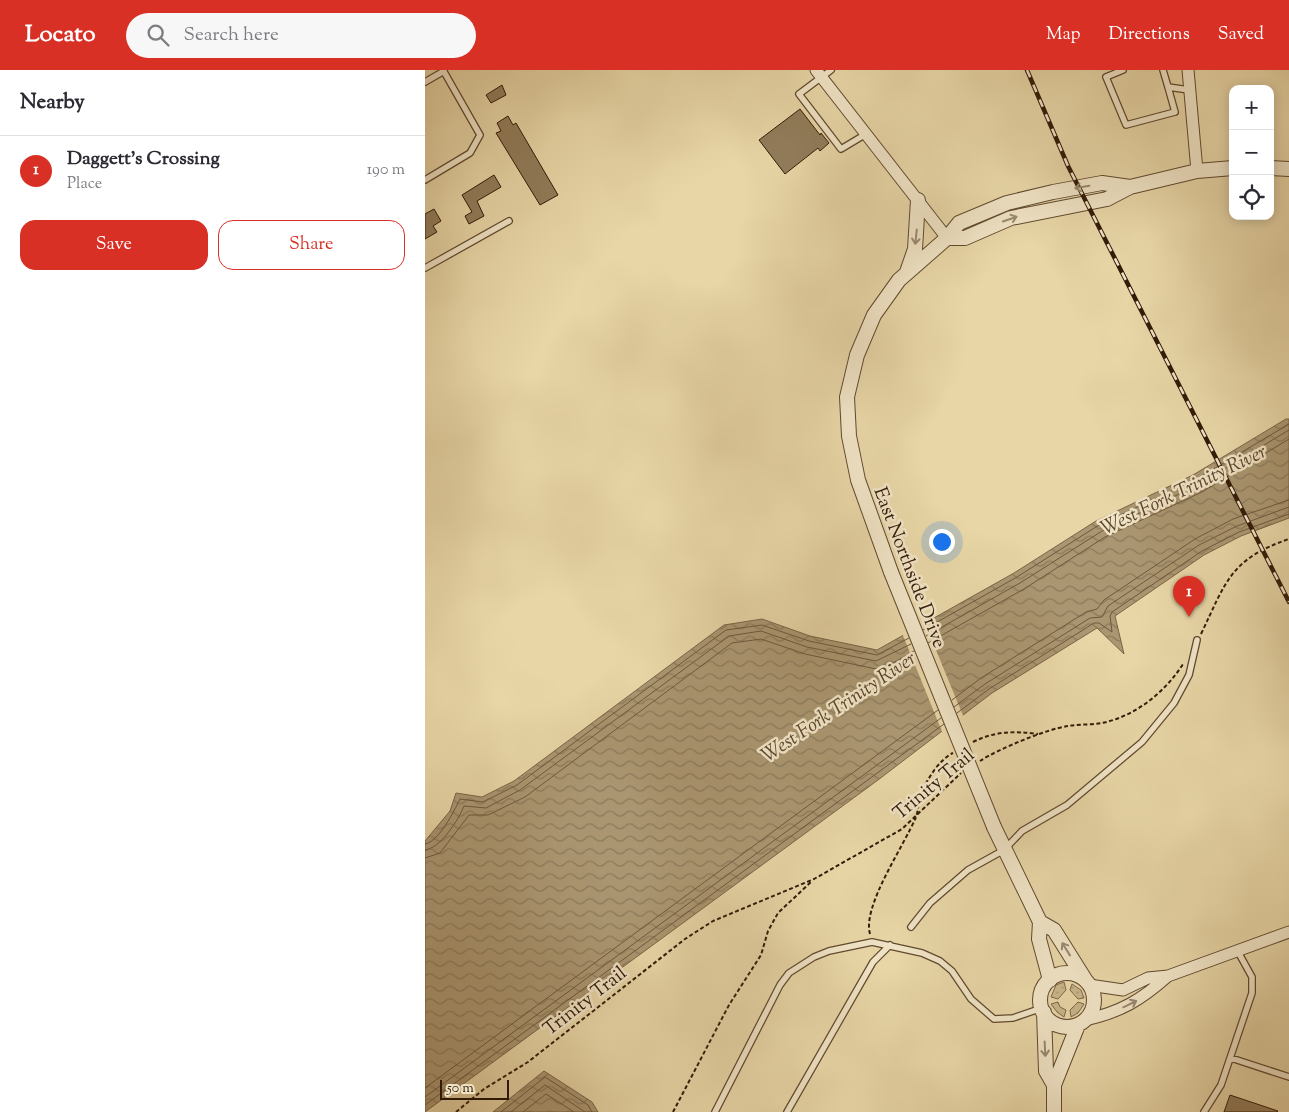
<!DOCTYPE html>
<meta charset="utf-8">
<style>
body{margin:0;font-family:"Sorts Mill Goudy",serif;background:#f7f7f7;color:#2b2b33}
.controls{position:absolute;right:15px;top:15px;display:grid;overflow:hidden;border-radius:10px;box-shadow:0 2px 12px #0003}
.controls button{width:45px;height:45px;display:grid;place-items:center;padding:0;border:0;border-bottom:1px solid #e1e1e2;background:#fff;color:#2b2b33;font:25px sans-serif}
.scale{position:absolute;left:15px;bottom:12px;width:69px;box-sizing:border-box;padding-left:5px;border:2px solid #321a07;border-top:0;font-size:14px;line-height:18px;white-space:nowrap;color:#321a07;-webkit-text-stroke:4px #f0e4c6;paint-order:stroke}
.you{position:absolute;left:516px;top:471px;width:18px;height:18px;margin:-12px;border:4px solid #fff;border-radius:50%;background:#1a73e8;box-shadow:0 0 0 8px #1a73e833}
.badge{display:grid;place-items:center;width:32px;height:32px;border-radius:50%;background:#d93025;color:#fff;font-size:16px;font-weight:700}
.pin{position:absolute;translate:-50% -41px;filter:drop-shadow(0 1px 2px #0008)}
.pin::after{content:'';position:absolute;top:26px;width:18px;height:15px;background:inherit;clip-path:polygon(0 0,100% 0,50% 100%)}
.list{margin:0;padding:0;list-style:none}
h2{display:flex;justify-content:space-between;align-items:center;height:65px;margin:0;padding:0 20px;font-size:21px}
h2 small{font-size:16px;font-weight:400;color:#7c7c81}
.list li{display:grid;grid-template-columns:32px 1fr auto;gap:15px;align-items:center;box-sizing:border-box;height:70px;padding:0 20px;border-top:1px solid #e1e1e2}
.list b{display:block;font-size:19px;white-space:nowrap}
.list p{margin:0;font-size:16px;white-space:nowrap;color:#7c7c81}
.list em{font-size:16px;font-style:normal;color:#7c7c81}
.actions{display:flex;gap:10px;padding:15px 20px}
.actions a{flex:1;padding:11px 0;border:1px solid #d93025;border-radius:15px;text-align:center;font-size:18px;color:#d93025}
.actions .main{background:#d93025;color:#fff}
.icon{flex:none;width:28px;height:28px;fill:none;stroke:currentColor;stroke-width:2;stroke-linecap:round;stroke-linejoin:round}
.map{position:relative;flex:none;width:864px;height:1042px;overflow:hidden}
header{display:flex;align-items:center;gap:30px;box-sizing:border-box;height:70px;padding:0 25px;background:#d93025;color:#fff}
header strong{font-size:24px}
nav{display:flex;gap:28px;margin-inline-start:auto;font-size:18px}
.search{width:350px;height:45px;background:#f7f7f7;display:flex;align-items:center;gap:12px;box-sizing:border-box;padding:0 18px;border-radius:28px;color:#7c7c81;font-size:19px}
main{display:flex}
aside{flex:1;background:#fff}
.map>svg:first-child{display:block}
</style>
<header>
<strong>Locato</strong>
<div class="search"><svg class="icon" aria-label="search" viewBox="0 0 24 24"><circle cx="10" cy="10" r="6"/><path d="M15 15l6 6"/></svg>Search here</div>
<nav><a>Map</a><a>Directions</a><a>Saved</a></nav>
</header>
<main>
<aside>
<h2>Nearby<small></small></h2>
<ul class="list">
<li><span class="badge">1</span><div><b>Daggett's Crossing</b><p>Place</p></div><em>190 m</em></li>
</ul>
<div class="actions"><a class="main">Save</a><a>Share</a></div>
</aside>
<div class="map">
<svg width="864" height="1042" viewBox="0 0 864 1042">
<defs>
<pattern id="green-dots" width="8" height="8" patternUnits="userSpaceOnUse" patternTransform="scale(1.25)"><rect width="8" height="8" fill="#c9b68c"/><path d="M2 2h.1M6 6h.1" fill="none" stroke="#ad9c77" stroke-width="1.8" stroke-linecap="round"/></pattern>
<pattern id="water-waves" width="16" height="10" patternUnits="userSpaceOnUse" patternTransform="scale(1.25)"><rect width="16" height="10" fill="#aa9671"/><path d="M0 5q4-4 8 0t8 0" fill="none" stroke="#8b7a5b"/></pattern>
</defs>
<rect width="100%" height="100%" fill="#e8d6a7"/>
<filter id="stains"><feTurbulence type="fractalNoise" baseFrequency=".004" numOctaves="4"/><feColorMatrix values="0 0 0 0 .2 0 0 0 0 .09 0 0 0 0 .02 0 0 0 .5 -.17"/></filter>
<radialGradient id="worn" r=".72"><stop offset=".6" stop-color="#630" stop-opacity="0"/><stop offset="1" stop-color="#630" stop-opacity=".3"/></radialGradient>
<path fill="url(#green-dots)" stroke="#7e684a" d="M639,912L641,920L633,929L626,927L631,915Z
M647,914L656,920L659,928L653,929L645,920Z
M633,932L635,937L641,940L639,947L632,942L626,934Z
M653,932L659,934L653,943L646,947L645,940Z"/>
<path fill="url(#water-waves)" stroke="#7a6447" d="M861,349H864V448L816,466L779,485L690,546L699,584L672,558L567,623L453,710L0,1042V771L25,741L31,723L57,727L89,711L299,555L337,549L385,566L452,580L589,503L671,451L768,405Z
M119,1001L167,1032L173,1042H68Z"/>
<path fill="#e8d6a7" d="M499,551L539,648L518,664L477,563Z"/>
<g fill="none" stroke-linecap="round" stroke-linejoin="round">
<path stroke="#6e583c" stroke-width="1" d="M498,560L592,507L674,455L770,410L864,354
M501,566L595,513L677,461L773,415L864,360
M503,573L599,519L680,467L777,422L864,369
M527,630L556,608L661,542L672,539L679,530L770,469L808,449L864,430
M529,637L560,614L665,548L677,547L683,536L774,475L812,456L864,437
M532,643L564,619L669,553H674L687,562L685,546L687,542L777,481L814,462L864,444
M0,774C14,772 29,741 35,729L58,732L92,715L301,560L337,555L384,571L452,585L484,568
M0,780C15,779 34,749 39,736L61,738L95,720L304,566L336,561L382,577L451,591L486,574
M0,788L15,783L44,745H63L100,727L307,573L336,569L380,584L451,599L461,597L489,581
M0,1018L513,640
M0,1027L516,648
M0,1035L519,654
M76,1042L120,1007L163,1035L167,1042
M86,1042L120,1015L160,1042
M98,1042L121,1024L149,1042"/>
</g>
<path fill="#917c5a" stroke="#321a07" d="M77,15L81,25L66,33L61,25Z
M375,39L395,65L396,63L404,73L395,81L393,78L360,104L334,70Z
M83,46L88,55L91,53L133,125L115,135L71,63L76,61L72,53Z
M69,105L76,117L52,131L59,146L44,154L40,146L47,142L37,125Z
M9,139L16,151L8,156L12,162L0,169V144Z
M805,1025L853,1041L852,1042H799Z"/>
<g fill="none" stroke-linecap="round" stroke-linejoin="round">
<g stroke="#60492f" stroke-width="8">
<path id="service" d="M406,0L374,24L416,79L441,64
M698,0L681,7L701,55L750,42L743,17
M738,0L743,17L764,20
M0,12L19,1
M0,110L45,83L55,65L18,0
M0,198L84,151
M486,857L505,833L543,800L579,780L597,761L642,735L717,672L749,633L764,605L772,570
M806,988L864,1007
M290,1042L355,915L364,903L389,887L404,881L447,872L497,883L515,891L527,901L546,929L569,949L588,948L617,938
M362,1042L448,892L465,875
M779,1042L796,1015L827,923V907L812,880"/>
</g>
<g stroke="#60492f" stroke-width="13">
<path id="minor" d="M391,0L522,168
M763,0L772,101
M664,915L698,920L723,908L743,906L864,862
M660,950C696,942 716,930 743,906"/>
</g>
<g stroke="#60492f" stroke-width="16">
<path id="tertiary" d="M845,98L864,99
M522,168H540L586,148L682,129L705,117L772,101L808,98
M482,202L490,179L493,130
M466,502L433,410L424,366L422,327L432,285L449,245L474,210L522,168L534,153L582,133L628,122L677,113L705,117
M569,757L615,852L614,869L625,910
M615,852L629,860L661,911
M615 930a27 27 0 1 1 54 0a27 27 0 1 1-54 0Z
M619,942L621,1001L629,1015
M629,1042V1015L653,955"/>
</g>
<path stroke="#321a07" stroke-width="2" stroke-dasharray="4 2.5" stroke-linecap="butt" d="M776,564C801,512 805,489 864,469
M548,672C570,661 589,661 613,664
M555,691C573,679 622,659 643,656C654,654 666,655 677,653C711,646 740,622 758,594
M445,864C437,836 479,776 491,747C494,739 493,729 497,721C503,708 515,689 528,683
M31,1042L59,1019L103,992L260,869L288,851L389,809L477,759L536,703
M248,1042L304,935L336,885L343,861L353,843L387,811"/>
<use href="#service" stroke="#f0e4c6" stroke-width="5.5"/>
<use href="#minor" stroke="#f0e4c6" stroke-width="11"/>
<use href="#tertiary" stroke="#f0e4c6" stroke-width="14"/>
<g stroke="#321a07" stroke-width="4.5">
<path id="rail" d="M602,0L643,96L864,532"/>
</g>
<use href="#rail" stroke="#f0e4c6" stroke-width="2.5" stroke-dasharray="8" stroke-linecap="butt"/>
<g stroke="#60492f" stroke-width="16" stroke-linecap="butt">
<path id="tertiary-bridge" d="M466,502L569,757"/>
</g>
<use href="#tertiary-bridge" stroke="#f0e4c6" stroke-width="14"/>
</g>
<defs><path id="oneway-shaft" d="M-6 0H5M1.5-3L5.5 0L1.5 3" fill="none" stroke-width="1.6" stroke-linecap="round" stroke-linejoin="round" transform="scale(1.25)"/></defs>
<g stroke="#9a8970">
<use href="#oneway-shaft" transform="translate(657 117) rotate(170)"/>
<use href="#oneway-shaft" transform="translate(585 149) rotate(-19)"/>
<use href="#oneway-shaft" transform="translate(491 167) rotate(96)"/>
<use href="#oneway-shaft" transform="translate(641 879) rotate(-122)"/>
<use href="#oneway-shaft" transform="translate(705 934) rotate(-26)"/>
<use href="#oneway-shaft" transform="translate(620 979) rotate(87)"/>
</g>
<g text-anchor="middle" stroke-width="5" stroke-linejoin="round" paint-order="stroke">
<g font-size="19" fill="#321a07" stroke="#f0e4c6">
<text transform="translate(486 497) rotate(69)" y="7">East Northside Drive</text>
<text transform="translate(508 713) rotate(-40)" y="7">Trinity Trail</text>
<text transform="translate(159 930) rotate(-38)" y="7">Trinity Trail</text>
</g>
<g font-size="20" font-style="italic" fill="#5c452c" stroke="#f0e4c6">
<text transform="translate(758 419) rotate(-26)" y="7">West Fork Trinity River</text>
<text transform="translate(413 636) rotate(-34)" y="7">West Fork Trinity River</text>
</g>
</g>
<rect width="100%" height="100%" filter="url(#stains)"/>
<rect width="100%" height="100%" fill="url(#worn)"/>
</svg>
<div class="controls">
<button>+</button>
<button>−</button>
<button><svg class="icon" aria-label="locate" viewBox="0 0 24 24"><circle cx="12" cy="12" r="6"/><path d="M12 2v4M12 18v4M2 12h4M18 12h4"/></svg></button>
</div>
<div class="scale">50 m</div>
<div class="you"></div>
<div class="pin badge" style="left:764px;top:547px">1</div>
</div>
</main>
